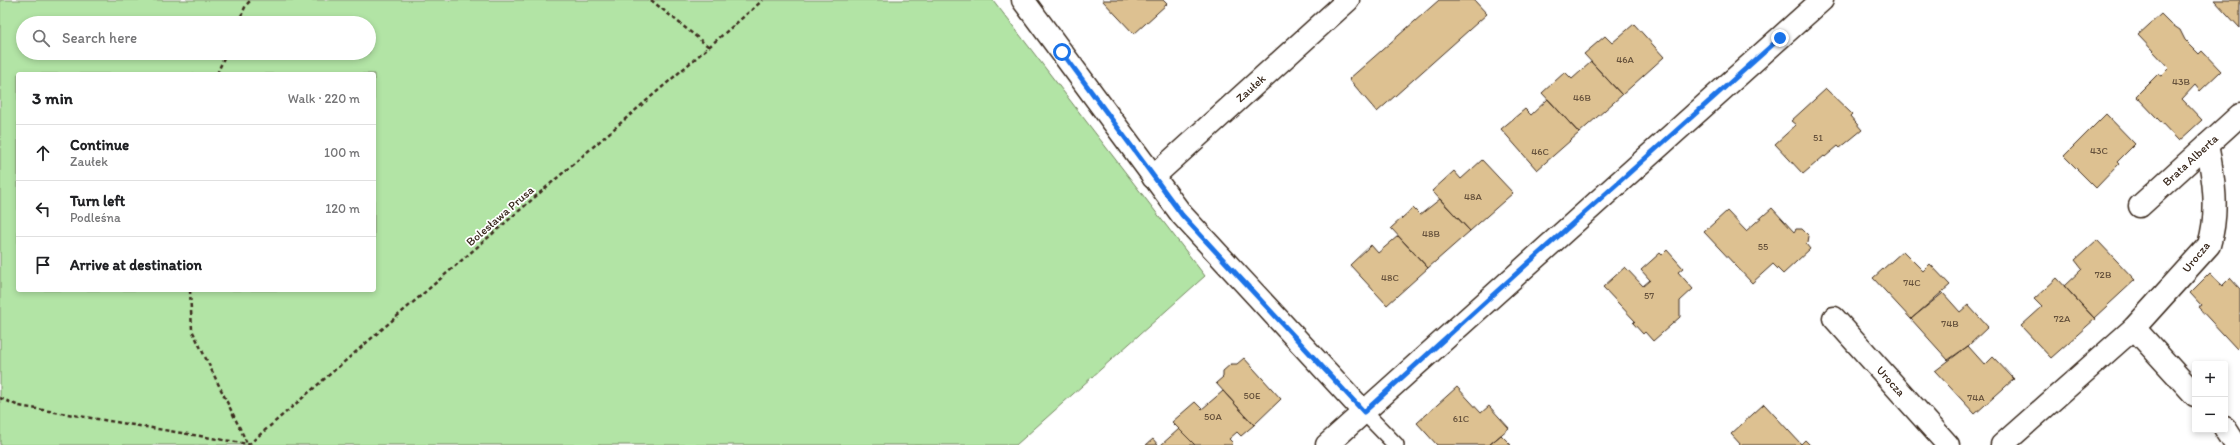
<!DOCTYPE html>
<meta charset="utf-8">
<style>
body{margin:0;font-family:Itim,sans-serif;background:#f6f6f6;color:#202124}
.controls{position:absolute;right:12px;bottom:12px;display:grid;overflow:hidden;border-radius:4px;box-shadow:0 2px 6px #0003}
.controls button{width:36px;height:36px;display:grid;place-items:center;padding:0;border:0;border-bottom:1px solid #e0e0e0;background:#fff;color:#202124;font:20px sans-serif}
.stop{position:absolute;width:12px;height:12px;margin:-9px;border:3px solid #1a73e8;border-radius:50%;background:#fff}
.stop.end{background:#1a73e8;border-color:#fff;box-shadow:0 1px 4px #0008}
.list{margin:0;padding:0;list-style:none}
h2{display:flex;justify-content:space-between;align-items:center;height:52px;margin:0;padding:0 16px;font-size:17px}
h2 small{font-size:13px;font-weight:400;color:#757577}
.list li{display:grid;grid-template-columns:26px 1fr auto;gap:12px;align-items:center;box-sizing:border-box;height:56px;padding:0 16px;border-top:1px solid #e0e0e0}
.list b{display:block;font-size:15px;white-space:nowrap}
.list p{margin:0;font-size:13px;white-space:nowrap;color:#757577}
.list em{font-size:13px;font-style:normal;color:#757577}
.icon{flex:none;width:22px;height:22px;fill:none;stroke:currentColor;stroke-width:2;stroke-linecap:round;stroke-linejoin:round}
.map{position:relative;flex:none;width:2240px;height:445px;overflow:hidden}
.search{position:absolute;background:#fff;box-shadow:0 2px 6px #0003;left:16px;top:16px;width:360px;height:44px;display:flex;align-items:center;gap:10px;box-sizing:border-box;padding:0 14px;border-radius:22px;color:#757577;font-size:15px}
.panel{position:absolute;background:#fff;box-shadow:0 2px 6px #0003;left:16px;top:72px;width:360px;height:220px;border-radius:4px}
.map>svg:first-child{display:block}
</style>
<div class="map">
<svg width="2240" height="445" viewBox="0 0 2240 445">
<rect width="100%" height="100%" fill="#fff"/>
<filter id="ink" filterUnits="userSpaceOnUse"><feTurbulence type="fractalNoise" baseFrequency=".025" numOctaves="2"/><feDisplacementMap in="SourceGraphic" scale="8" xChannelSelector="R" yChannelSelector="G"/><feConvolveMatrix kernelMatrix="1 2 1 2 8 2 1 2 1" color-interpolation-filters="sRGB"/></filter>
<g filter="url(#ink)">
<path fill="#b2e4a5" stroke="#768762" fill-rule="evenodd" d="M0,0H993L1205,276L1016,445H0ZM23,23H369V53H23ZM18,74H374V290H18Z"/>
<path fill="#ddc191" stroke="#3b2a1e" d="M1102,0H1163L1167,4L1134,34Z
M1439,0H1474L1487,14L1377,112L1349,79Z
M2214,0H2240V28Z
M2161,14L2171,24L2180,30L2185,40L2199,54L2202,51L2221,71L2200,91L2195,85L2182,99L2202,120L2179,141L2136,96L2158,74L2161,76L2169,68L2138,35Z
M1634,24L1664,57L1622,95L1584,54L1605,36L1612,43Z
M1591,62L1622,95L1579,133L1542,93L1565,72L1572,79Z
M1826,89L1852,114L1850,116L1862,130L1840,148L1838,146L1825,157L1824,156L1803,174L1775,144L1796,125L1791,121Z
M1548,99L1579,133L1537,170L1501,129L1525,109L1531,115Z
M2106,114L2135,144L2117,162L2119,164L2096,188L2064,156Z
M1482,160L1513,193L1470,231L1432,191L1454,171L1461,179Z
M1440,199L1470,231L1428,268L1391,228L1413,208L1420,215Z
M1772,208L1794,232L1796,229H1802L1809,236L1808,242L1806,244L1810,249L1783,274L1773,264L1752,283L1704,232L1727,211L1746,231Z
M1398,236L1428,268L1387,305L1350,265L1371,245L1378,253Z
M2097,240L2135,280L2094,318L2064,286L2082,269L2075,260Z
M1667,250L1683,268L1678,272L1693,289L1680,301V317L1653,341L1645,332L1643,334L1633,323L1635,321L1603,287L1625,267L1643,286L1650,280L1641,270L1660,253L1662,255Z
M1903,251L1923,271L1930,264L1950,285L1911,319L1873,278Z
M2210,273L2222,286L2230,278L2240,289V346L2237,349L2198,307L2201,305L2190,293Z
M2057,278L2095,319L2051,358L2021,326L2042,307L2034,299Z
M1943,293L1960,312L1968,305L1988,327L1968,346L1948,360L1911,319Z
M1968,346L1985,365L1993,357L2014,379L1975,414L1935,371Z
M1244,358L1281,399L1254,425L1216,383L1223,377V371L1231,364H1237Z
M1457,387L1481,413L1489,406L1509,428L1489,445H1437L1417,423Z
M1223,391L1254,425L1241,436L1237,432L1229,439L1233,443L1231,445H1195L1172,422L1195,402L1202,409Z
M1764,404L1801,444L1800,445H1741L1731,434Z
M1179,429L1195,445H1161Z
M1501,435L1511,445H1489Z
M1153,439L1158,445H1146Z
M1805,440L1810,445H1800Z"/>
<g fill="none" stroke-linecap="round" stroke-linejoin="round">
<g stroke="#3b2a1e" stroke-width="18">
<path id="lane" d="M1364,412L1396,445"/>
</g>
<g stroke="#3b2a1e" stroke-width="25">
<g id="street">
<path d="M1023,0L1182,215L1364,412"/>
<path id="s1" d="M1153,177L1348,0"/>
<path id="s2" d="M2140,206L2240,115"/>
<path id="s3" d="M1834,318L1948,445"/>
<path d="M2134,328L2195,395"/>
<path d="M2225,428L2236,445"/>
<path d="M1327,445L1822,0"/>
<path d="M2002,445L2134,328L2209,245C2219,212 2214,179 2207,145"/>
</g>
</g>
<path stroke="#3b2a1e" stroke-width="2.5" stroke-dasharray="4 3" stroke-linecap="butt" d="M651,0L709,47
M238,23L246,5L251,0
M217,74L226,53
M190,290L192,330L248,445
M0,398L19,406L248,444
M248,445L763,0"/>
<use href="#lane" stroke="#fff" stroke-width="15"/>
<use href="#street" stroke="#fff" stroke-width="22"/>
</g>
</g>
<g fill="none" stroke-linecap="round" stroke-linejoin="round" filter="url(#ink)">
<path stroke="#1a73e8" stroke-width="5" d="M1062,52L1182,215L1364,412L1526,265L1780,38"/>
</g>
<g text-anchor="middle" stroke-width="3.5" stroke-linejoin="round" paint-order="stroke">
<g font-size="10" fill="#64503b">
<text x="1625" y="63">46A</text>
<text x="2181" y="85">43B</text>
<text x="1582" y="101">46B</text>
<text x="1818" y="141">51</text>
<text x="2099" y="154">43C</text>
<text x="1540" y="155">46C</text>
<text x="1473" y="200">48A</text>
<text x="1431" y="237">48B</text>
<text x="1763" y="250">55</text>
<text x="2103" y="278">72B</text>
<text x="1390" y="281">48C</text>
<text x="1912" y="286">74C</text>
<text x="1649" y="299">57</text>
<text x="2062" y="322">72A</text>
<text x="1950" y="327">74B</text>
<text x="1252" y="399">50E</text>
<text x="1976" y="401">74A</text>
<text x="1213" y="420">50A</text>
<text x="1461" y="422">61C</text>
</g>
<g font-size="12" fill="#3b2a1e" stroke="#fff">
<text dy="4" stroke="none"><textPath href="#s1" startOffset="132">Zaułek</textPath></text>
<text dy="4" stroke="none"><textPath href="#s2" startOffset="68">Brata Alberta</textPath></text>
<text transform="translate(500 216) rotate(-41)" y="4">Bolesława Prusa</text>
<text transform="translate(2196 257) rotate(-51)" y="4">Urocza</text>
<text dy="4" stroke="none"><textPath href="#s3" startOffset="85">Urocza</textPath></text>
</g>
</g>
</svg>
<div class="controls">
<button>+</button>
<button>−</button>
</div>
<div class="stop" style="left:1062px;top:52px"></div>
<div class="stop end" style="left:1780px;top:38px"></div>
<div class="search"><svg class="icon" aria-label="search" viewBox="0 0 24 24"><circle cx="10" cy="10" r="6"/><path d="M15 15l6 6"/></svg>Search here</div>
<section class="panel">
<h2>3 min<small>Walk · 220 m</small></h2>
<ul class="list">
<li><svg class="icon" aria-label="ahead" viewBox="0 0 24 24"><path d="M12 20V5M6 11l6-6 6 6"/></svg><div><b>Continue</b><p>Zaułek</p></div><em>100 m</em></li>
<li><svg class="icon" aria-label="left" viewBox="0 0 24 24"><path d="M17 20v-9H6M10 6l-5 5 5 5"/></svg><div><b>Turn left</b><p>Podleśna</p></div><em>120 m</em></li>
<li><svg class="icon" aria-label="arrive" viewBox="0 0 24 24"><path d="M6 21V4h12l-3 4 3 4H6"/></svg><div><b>Arrive at destination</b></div></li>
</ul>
</section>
</div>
